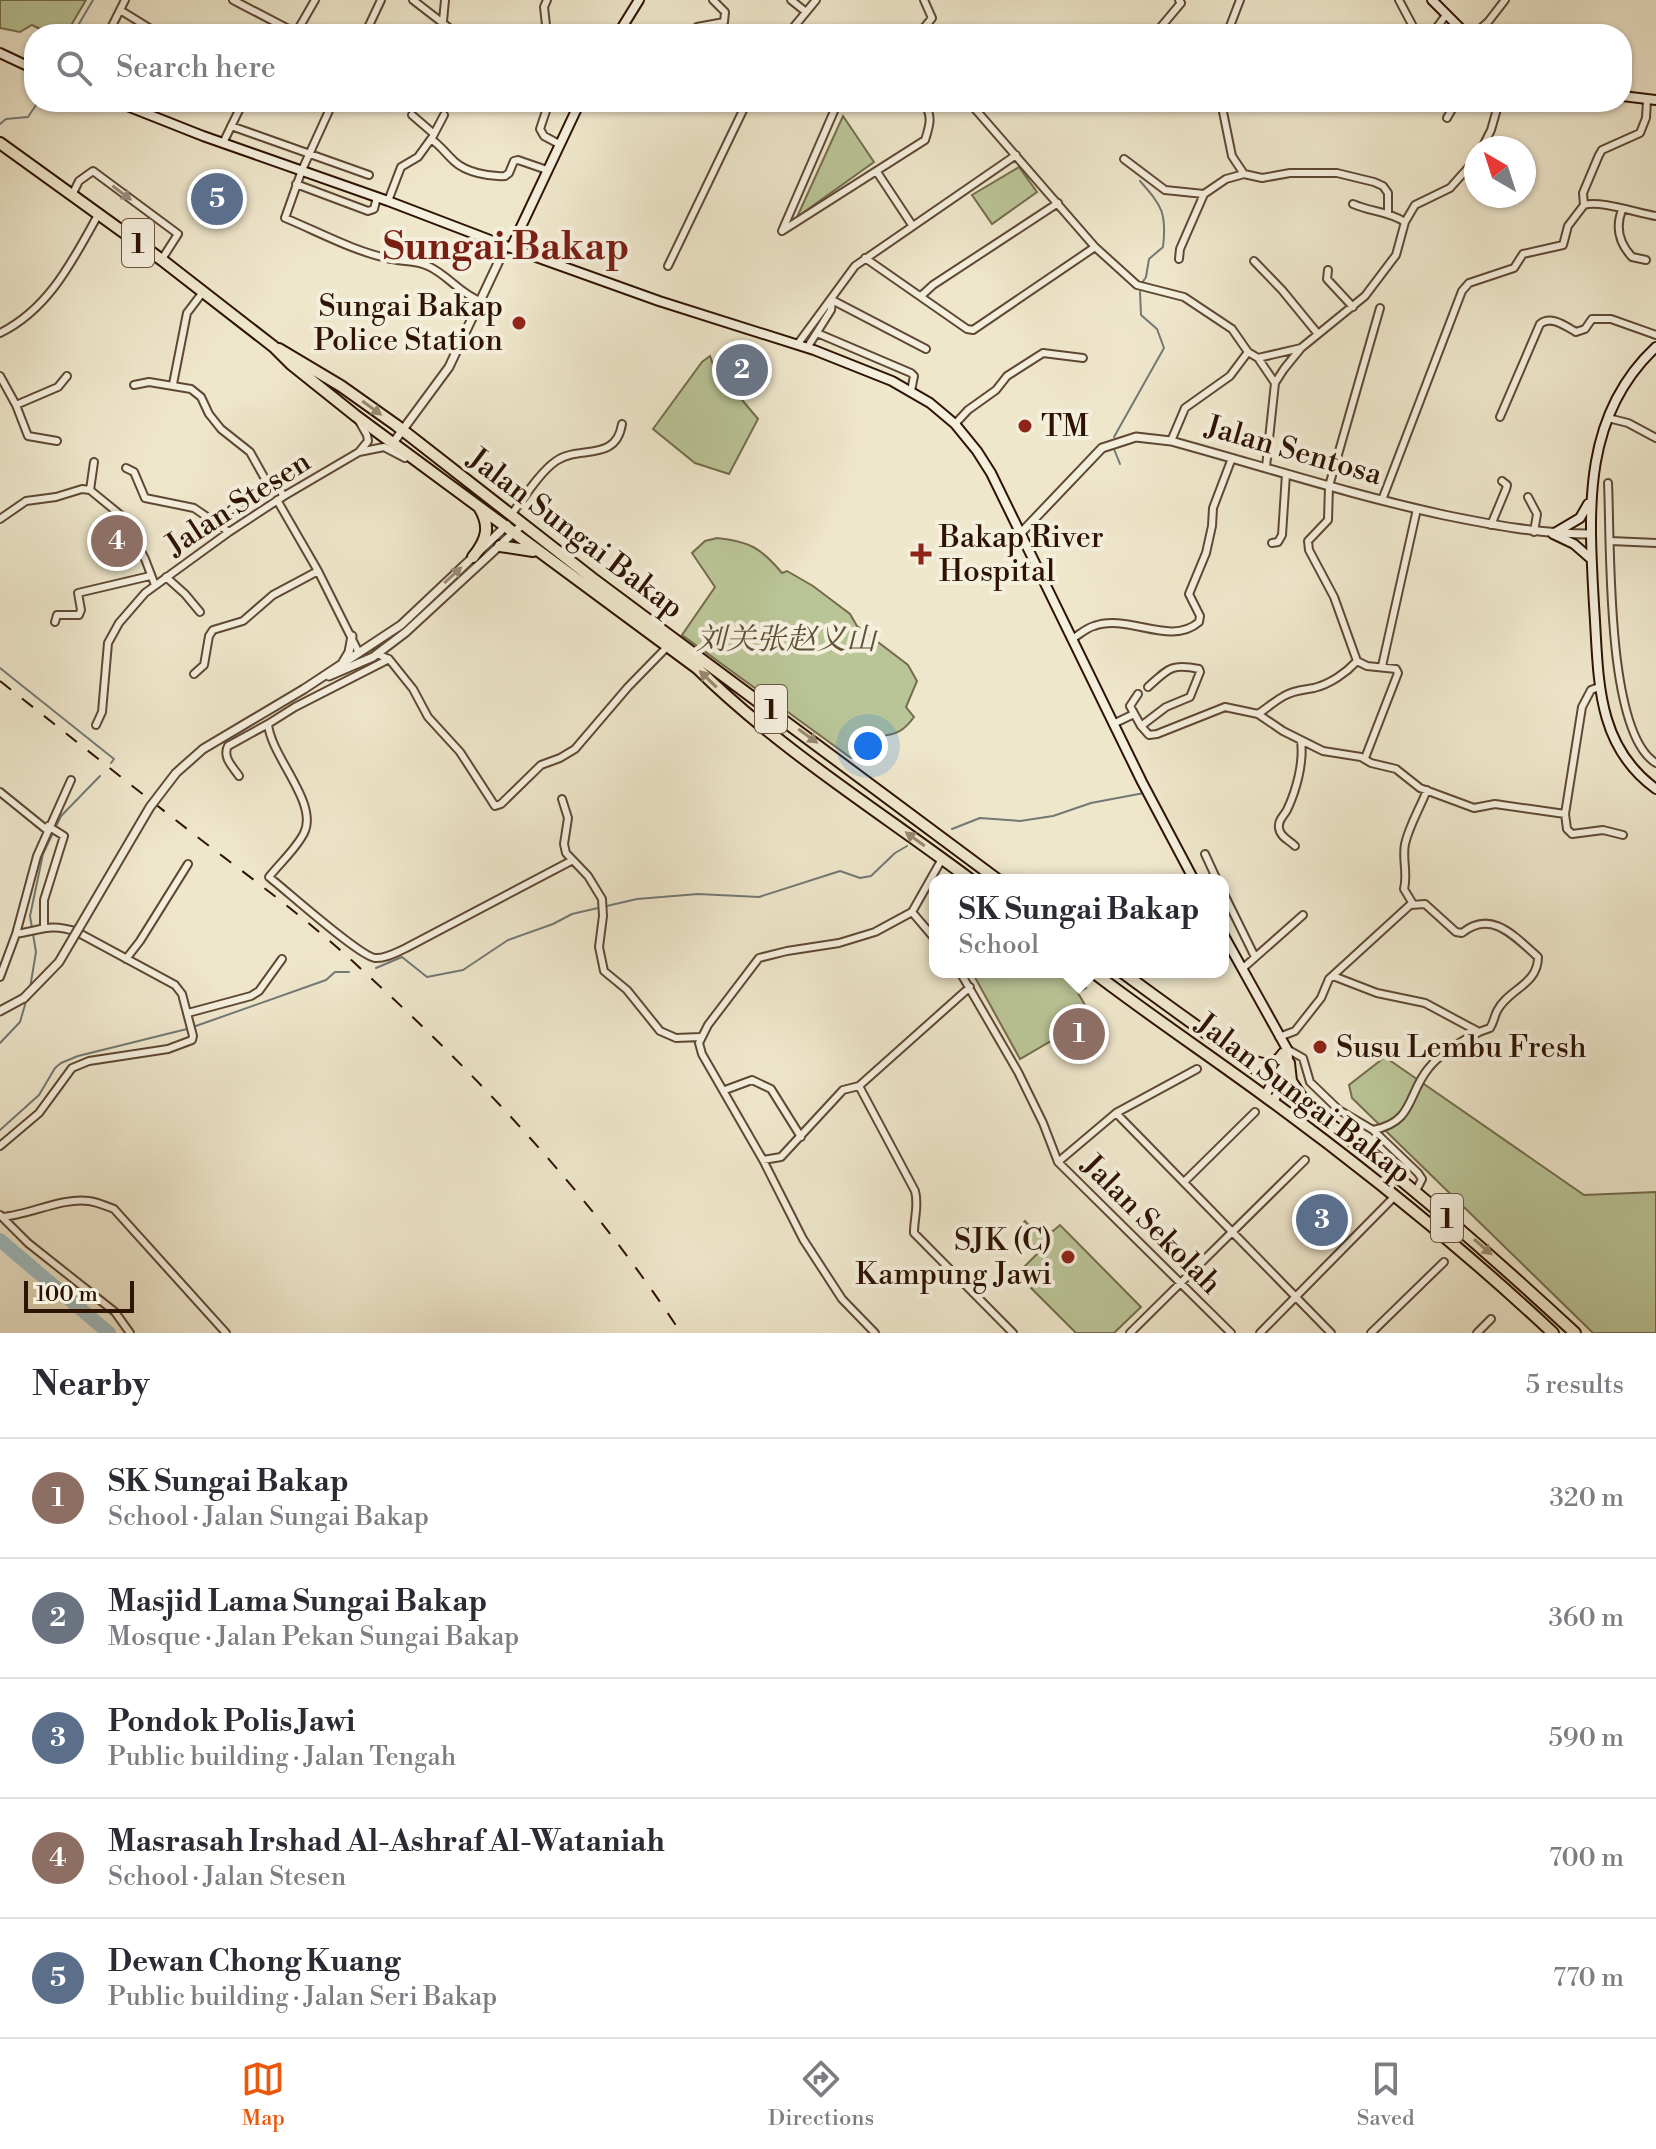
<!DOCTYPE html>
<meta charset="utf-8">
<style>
body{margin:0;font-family:"Libre Bodoni","Noto Serif SC",serif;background:#f7f7f7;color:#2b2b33}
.compass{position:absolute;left:1464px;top:136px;width:72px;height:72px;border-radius:50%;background:#fff;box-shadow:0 2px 6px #0004;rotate:321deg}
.scale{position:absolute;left:24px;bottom:20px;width:110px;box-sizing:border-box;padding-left:8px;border:4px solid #2e1300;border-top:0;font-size:22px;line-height:28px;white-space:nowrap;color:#2e1300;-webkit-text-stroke:6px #f5efde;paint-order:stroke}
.you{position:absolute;left:868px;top:746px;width:28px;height:28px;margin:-20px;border:6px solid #fff;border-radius:50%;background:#1a73e8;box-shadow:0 0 0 12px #1a73e833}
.badge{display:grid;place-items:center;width:52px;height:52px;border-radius:50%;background:#ea580c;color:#fff;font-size:26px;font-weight:700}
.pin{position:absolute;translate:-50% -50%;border:4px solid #fff;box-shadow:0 2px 8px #0006}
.popup{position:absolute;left:929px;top:874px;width:300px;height:104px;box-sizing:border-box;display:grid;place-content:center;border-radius:16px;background:#fff;filter:drop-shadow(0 2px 6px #0005);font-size:26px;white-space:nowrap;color:#7c7c81}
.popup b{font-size:30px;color:#2b2b33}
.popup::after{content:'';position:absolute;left:50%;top:100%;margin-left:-16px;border:16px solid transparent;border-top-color:#fff}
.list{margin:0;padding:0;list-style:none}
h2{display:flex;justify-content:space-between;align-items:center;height:104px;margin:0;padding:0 32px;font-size:34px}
h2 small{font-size:26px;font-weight:400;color:#7c7c81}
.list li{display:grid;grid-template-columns:52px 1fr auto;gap:24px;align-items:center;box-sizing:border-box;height:120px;padding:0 32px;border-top:2px solid #e1e1e2}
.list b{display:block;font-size:30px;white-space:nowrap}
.list p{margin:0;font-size:26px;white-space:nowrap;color:#7c7c81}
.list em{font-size:26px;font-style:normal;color:#7c7c81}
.icon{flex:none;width:44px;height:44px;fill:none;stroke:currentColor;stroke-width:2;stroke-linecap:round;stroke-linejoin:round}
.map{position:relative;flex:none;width:1656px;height:1333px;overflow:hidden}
.search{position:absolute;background:#fff;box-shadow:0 2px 6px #0004;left:24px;right:24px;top:24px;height:88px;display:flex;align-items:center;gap:20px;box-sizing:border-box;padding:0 28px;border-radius:32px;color:#7c7c81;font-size:30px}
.sheet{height:704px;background:#fff}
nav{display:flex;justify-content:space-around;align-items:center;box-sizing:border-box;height:112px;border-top:2px solid #e1e1e2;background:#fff;font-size:22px;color:#7c7c81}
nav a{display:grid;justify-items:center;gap:4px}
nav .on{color:#ea580c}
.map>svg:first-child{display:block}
</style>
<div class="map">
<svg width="1656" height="1333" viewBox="0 0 1656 1333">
<rect width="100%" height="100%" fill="#efe7cc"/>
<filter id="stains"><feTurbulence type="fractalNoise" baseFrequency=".0025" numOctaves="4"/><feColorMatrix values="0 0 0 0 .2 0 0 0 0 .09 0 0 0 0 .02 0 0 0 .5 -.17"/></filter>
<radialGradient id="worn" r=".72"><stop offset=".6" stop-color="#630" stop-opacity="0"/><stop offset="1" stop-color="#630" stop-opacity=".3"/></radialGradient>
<path fill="#bac597" stroke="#746c4c" stroke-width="2" d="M0,0H86L66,34H50L32,25L20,32L0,28Z
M843,116L874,162L797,217Z
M1019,167L1037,192L992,224L972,195Z
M710,356L718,379L738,395L758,419L729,474L695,463L653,429L702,362Z
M717,538C749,541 761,548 782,573L787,571L813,586L850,614L857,626L908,665L917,681L906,707L914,717C904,731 896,735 879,736L882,750L851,758L682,635L715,587L692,553L705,541Z
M972,972H1065L1086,988L1078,993L1092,1017L1020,1059Z
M1385,1057L1584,1195L1656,1192V1333H1593L1352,1098L1349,1085Z
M1025,1221L1032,1229L1053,1231L1060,1225L1141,1307L1114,1333H1076L1017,1274L1037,1254L1015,1231Z"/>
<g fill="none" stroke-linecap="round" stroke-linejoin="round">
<path stroke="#727974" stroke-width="2" d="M73,34L93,0
M0,124L6,119L28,117L38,102
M1140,181C1162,206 1167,213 1163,247L1149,259L1146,277L1142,283
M1114,437L1164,348L1157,329L1141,315L1140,292
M1114,449L1120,464
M0,668L114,759L111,763
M952,829L980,818L1020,821L1053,816L1091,803L1144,793
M376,968L402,957L427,977L463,970L508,940L553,924L572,914L637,899L698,894L759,897L840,871L860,878L871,876L895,853L907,846
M30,988L36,952L30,916L43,854L61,816L100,776
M193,1027L326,980L335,972H349
M0,1043L20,1022L27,998
M0,1130L39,1095L55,1068L61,1063L78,1056L187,1029"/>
<path stroke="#9fbdc2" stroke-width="14" d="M0,1240L109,1333"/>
<g stroke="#5e4833" stroke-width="10">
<path id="minor" d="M233,0L298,34
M413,0L457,34
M791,0L806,12
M1399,0L1417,34
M120,10L159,34
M443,21L445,0
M697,27L724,22L725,12L713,0
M296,33L315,0
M108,34L125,0
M365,34L381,0
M547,34L544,7L547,0
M788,34L816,0
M919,34L932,18L924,0
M1155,34L1181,3L1179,0
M1227,34L1240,0
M1432,34L1446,15
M1474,34L1488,22L1505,0
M333,102L302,170L285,218C319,232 355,252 391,259C404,262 416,260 428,266C448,275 459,293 480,301
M549,102L540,129L544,136L559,144
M1221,102L1232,156L1244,174
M412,115L434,134
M1447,118L1456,102
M231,126L369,175
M433,136L444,115
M223,143L243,102
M1482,148L1491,130L1499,102
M1124,159L1165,190L1204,194
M877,172L912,225
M296,184L368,211L374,209L377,197
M72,195L79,181L93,171L178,234L162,259
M388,201L401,167L418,157L431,139C441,146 446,154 455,162C466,172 489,177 505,176L509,173L514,161L518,160L547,170
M1353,204C1371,212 1388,211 1405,222
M1584,205C1600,200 1637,213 1656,216
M1622,210C1615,228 1619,243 1632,257L1646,260
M782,231L925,140C930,125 933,115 923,102
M782,231L838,102
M1095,247L1137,285L1184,297L1232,329L1248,352L1258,358L1275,383
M865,258L967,329L973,330L1095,247L969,102
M1179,259L1180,249L1204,194L1226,179L1244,174L1262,178L1290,173H1337L1374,182L1383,186L1388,193V213
M1254,261L1282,290L1318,334
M668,266L747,102
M1328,270L1327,279L1353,307
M921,296L933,285L1058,203
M832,300L926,349
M0,333C49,309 73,260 98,215
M817,333L911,373L914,376L911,391
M797,345L855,266L1016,155
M807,348L831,310L832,300
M1258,358L1301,348
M0,376L16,405L28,436L57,441
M173,384L187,313L203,292
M134,385L149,382L191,389L201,397L209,414L221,429L250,452L269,486
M16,405L58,387L67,376
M1500,417L1540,324C1551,315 1565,326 1576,332L1585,329L1592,319H1611L1656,335
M1608,418L1628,423L1656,438
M955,424L968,410L996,390L1007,376L1043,353L1083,358
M1171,441L1185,408L1230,376L1248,352
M359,452L368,441L367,435L359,421
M1266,467L1275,383L1284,369L1301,348L1365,296L1396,255L1405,222L1415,205L1450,188L1476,159
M126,468L134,472L145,498L194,508L229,532
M1608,483C1611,540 1605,733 1656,763
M90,490L94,462
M1528,497L1537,514L1534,532
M277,500L318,571L359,653
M1382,500L1462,291L1469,283L1514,268L1523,254L1563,245L1568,226L1584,205L1583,193L1599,155L1602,150L1640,133L1646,118L1647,100
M511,515C523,499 540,472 556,461C578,445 616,463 622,424
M0,519L26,501L56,497L82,489L90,490L123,517L145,559L155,585
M218,523L234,507L269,486L279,489L284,496
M1491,525L1506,489L1507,485L1502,481
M1611,541L1656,543
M1272,543L1278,542L1282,535L1286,474
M166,577L185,594L200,612
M55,622L57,615H79L81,610L78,593L150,576
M1072,639C1079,635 1086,628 1094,626C1128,613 1170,647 1199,622L1200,616L1189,594L1206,553L1212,526L1213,508L1232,458
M377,654L389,659L413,689L428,717L460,752L495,806L501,804L541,765L560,758L575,749L628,687L668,646
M389,659L295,707L268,724C271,757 319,803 304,833C296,849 280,863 269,877C287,891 359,956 375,958C385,959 397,952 406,948L571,861
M1382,666L1417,509
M194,674L204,665L209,636L213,630L243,621L273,595L318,571
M1138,694L1130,706L1141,726L1149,735L1157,734L1225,707L1258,714L1283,731L1323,751L1361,757L1371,763L1396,769L1420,788L1474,808L1495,804L1565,814L1582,707L1591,690L1599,687
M1258,714C1267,708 1275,701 1284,696C1294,690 1304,690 1314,688C1330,684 1346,673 1357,661
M1113,724L1134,714
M96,725L102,712L108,643L119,623L145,593L229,532L284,496L359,452L384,447L405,458
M1141,726L1166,707L1190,697L1200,672L1199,669C1171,663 1168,669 1148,687
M1365,758L1398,673L1396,669L1367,666L1357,661L1334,597L1309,550L1308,541L1328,520L1329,486L1380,308
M239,776C233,767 222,757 228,746L268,724
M0,792L47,830
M562,799L568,818L564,844L566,853L588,876L602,899L603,916L599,947L604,971L627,990L660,1031L676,1038L700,1037
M1565,814L1567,829L1572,834L1603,830L1623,835
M1295,846C1289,840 1280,837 1279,828C1278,820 1283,817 1287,810C1296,791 1304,763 1301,741
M1205,854L1217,880
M1223,892L1255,957
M1413,904L1404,889C1408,873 1402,859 1405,844C1409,826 1420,808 1427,790
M912,912L935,939
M44,926V900L64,836L48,826
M126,959L140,941L188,864
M1242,969L1303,915
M960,972L1018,1072L1043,1123L1058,1162L1231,1333
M0,977L16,934L37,856L71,780
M188,1013L251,996L259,991L282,959
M1279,1037L1295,1031L1321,998L1329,979L1410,905L1425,904L1456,932L1462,933C1491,909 1514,936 1538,957C1538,985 1508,989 1497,1011C1494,1017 1494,1022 1490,1028L1479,1032L1425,1003L1377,993L1333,976
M1287,1049L1303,1058L1310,1082L1339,1110L1373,1130L1418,1173L1422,1179L1416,1191
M859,1086L970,987
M725,1090L752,1080L771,1089L801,1137
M1116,1113L1331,1333
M1373,1130C1414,1122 1407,1095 1428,1069C1440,1053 1462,1041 1479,1032
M0,1146L39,1113L72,1068L89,1061L168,1049L192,1040L193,1036L182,994L175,985L77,932C50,923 42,930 16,934
M763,1160L781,1157L843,1090L859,1086L915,1191C919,1206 914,1217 914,1233L1013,1333
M1058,1162L1116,1113L1197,1069
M1184,1182L1255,1112
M0,1215L2,1217C29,1215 63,1197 89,1201C97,1202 106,1206 114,1209L226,1333
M2,1217L28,1243L115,1312L130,1333
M875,1333L842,1299L803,1239L763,1160L702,1054L699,1043L708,1025L759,958L787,951L839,943L875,932L912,912L942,859
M1130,1333L1305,1160
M1260,1333L1395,1196
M1371,1333L1444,1262
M1477,1333L1491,1319"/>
</g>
<g stroke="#5e4833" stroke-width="11">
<path id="tertiary" d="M393,443L449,367L506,246
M1020,534L1102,448L1136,437L1171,441C1262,466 1352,495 1444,515C1493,525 1540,534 1590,534
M343,662L349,652L352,636
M329,676L373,657L406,632L523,524
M304,689L401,625L507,525
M0,1011L24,998"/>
</g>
<g stroke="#2e1300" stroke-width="12">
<path id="secondary" d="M1432,0L1466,34
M618,34L639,0
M0,53L34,69
M1622,96L1656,100
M117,102L203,136L388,201L511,248L659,301L814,350L892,381L930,403L955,424L977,451L991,473L1142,782L1194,880
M511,248L580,102
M1656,347C1581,417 1589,512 1594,605C1599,675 1594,744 1656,789
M1553,534L1580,518L1588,504
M1553,534L1574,544L1590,558
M1223,934L1287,1049C1291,1069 1282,1085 1273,1102
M1265,1096L1280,1068L1283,1053"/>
</g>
<g stroke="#2e1300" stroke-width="14">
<path id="trunk" d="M0,143L162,260L274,347L291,364L356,416L697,668C779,749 879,811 971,880
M279,349L341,386L396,425L592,578L998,880
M500,546L533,551
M473,557C487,540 491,526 479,507
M1093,972C1149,1015 1209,1055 1266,1097C1366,1170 1462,1248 1553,1333
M1122,972C1185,1019 1251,1064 1314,1112C1406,1180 1491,1255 1575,1333
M1242,1057C1258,1063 1272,1071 1283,1054
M1289,1063L1291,1081L1302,1098"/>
</g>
<use href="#minor" stroke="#f5efde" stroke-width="6"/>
<use href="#tertiary" stroke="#f5efde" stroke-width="7"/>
<use href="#secondary" stroke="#f5efde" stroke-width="8"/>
<use href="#trunk" stroke="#efe7cc" stroke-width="10"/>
<path stroke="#2e1300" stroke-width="2" stroke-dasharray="14 14" stroke-linecap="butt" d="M0,681C67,734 133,787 200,839C255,881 311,922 361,969C481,1078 592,1197 681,1333"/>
<g stroke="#5e4833" stroke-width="11" stroke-linecap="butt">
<path id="tertiary-bridge" d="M24,998L59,962L150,807L176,773L203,749L304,689"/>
</g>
<use href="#tertiary-bridge" stroke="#f5efde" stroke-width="7"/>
</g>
<defs><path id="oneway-solid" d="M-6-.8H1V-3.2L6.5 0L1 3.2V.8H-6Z" transform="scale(2)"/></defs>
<g fill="#9b8c7a">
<use href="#oneway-solid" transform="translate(122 193) rotate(37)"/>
<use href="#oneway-solid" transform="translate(453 575) rotate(-43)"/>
</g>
<g fill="#988870">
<use href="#oneway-solid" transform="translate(372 408) rotate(36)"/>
<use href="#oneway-solid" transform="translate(708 679) rotate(-136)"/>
<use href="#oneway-solid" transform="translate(808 736) rotate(36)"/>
<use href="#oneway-solid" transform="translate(915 839) rotate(-144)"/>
<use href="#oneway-solid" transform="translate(1483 1247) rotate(41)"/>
</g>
<g fill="#8f2418" stroke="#f5efde" stroke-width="3">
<circle cx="519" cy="323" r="8"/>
<circle cx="1025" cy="426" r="8"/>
<path d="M917 542h8v8h8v8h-8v8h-8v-8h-8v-8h8z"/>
<circle cx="1320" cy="1047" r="8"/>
<circle cx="1068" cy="1257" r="8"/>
</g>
<g text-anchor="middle" stroke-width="8" stroke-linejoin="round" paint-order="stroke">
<g fill="#f5efde" stroke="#6a5543" stroke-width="2">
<rect x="122" y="219" width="32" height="48" rx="6"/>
<rect x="755" y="685" width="32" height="48" rx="6"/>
<rect x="1431" y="1194" width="32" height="48" rx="6"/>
</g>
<g font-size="28" font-weight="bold" fill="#2e1300">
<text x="138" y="253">1</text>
<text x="771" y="719">1</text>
<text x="1447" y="1228">1</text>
</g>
<g font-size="30" fill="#2e1300" stroke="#f5efde" text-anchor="start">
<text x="503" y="316" text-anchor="end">Sungai Bakap<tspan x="503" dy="34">Police Station</tspan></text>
<text x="1041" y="436">TM</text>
<text x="939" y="547">Bakap River<tspan x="939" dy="34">Hospital</tspan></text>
<text x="1336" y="1057">Susu Lembu Fresh</text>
<text x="1052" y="1250" text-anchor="end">SJK (C)<tspan x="1052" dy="34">Kampung Jawi</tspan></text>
</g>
<g font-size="30" fill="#2e1300" stroke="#f5efde">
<text transform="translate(1294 450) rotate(16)" y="10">Jalan Sentosa</text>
<text transform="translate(238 503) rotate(-33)" y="10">Jalan Stesen</text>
<text transform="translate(576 533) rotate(37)" y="10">Jalan Sungai Bakap</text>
<text transform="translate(1304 1098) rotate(37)" y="10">Jalan Sungai Bakap</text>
<text transform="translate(1152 1224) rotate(45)" y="10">Jalan Sekolah</text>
</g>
<g font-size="30" font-style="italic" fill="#5f5135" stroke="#f5efde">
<text x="786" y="649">刘关张赵义山</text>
</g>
<g font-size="38" font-weight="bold" fill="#7a1f14" stroke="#f5efde">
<text x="506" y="259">Sungai Bakap</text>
</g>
</g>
<rect width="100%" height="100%" filter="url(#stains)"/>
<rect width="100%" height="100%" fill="url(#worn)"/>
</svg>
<svg class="compass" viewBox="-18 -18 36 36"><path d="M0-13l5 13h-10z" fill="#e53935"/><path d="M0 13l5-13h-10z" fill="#7c7c81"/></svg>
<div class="scale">100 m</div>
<div class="you"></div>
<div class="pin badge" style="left:1079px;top:1034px;background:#8d6e63">1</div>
<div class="popup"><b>SK Sungai Bakap</b>School</div>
<div class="pin badge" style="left:742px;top:370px;background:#6b7280">2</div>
<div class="pin badge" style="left:1322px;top:1220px;background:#5c6f8a">3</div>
<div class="pin badge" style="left:117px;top:541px;background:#8d6e63">4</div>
<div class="pin badge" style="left:217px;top:199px;background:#5c6f8a">5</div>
<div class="search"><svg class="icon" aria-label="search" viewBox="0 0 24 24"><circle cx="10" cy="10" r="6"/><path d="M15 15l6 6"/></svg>Search here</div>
</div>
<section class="sheet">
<h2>Nearby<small>5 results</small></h2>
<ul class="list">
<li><span class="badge" style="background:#8d6e63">1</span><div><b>SK Sungai Bakap</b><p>School · Jalan Sungai Bakap</p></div><em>320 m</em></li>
<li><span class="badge" style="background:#6b7280">2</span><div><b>Masjid Lama Sungai Bakap</b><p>Mosque · Jalan Pekan Sungai Bakap</p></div><em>360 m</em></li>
<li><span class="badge" style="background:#5c6f8a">3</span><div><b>Pondok Polis Jawi</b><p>Public building · Jalan Tengah</p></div><em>590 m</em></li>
<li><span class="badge" style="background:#8d6e63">4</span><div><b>Masrasah Irshad Al-Ashraf Al-Wataniah</b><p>School · Jalan Stesen</p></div><em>700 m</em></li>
<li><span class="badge" style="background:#5c6f8a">5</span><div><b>Dewan Chong Kuang</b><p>Public building · Jalan Seri Bakap</p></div><em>770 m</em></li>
</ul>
</section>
<nav>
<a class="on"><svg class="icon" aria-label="map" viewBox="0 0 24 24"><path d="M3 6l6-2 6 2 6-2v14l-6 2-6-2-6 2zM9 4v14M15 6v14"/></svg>Map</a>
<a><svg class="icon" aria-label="directions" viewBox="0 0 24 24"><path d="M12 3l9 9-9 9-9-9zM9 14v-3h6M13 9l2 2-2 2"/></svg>Directions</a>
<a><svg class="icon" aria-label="saved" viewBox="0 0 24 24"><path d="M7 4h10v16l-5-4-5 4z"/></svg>Saved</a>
</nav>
